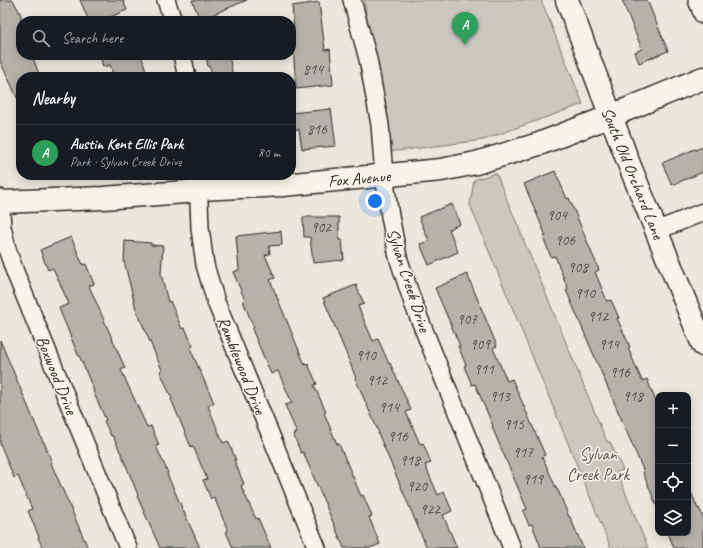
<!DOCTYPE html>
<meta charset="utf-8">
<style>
body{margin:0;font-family:Caveat,sans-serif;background:#242831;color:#f1f3f6}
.controls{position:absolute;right:12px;bottom:12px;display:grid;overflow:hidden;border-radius:8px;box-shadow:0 2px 10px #0003}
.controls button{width:36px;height:36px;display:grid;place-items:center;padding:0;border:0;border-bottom:1px solid #363941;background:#171b24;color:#f1f3f6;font:20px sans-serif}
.you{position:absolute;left:375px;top:201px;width:14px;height:14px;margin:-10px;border:3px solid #fff;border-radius:50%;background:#1a73e8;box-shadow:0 0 0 6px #1a73e833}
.badge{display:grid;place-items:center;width:26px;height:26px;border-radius:50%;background:#1a73e8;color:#fff;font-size:13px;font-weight:700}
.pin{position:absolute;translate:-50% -33px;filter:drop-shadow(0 1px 2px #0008)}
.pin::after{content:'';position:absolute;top:21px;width:14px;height:12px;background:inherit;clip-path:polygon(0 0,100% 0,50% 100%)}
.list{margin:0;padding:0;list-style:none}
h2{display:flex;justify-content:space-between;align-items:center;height:52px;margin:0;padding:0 16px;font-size:17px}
h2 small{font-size:13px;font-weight:400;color:#9ea1a6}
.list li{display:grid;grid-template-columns:26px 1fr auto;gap:12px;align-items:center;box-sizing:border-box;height:56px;padding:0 16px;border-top:1px solid #363941}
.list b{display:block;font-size:15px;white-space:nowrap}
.list p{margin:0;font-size:13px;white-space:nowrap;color:#9ea1a6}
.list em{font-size:13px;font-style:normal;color:#9ea1a6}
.icon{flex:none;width:22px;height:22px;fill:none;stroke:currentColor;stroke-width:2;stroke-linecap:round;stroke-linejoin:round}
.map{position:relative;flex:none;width:703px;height:548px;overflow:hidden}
.search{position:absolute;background:#171b24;box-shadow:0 2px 10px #0003;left:16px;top:16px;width:280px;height:44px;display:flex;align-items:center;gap:10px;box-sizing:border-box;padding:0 14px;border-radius:16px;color:#9ea1a6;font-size:15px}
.panel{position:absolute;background:#171b24;box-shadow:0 2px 10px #0003;left:16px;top:72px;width:280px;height:108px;border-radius:16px}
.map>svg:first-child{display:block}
</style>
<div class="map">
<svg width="703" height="548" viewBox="0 0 703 548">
<rect width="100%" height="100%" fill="#ebe7dd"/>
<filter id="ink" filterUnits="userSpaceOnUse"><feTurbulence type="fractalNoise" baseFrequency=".025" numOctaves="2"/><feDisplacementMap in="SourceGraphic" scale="8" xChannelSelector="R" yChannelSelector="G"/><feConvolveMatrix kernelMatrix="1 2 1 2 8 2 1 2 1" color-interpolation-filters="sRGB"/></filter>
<g filter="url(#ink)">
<path fill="#cbc8bf" stroke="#7b7a75" d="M364,0H541L583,104L483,140L389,152Z
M496,173L607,442H610L623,470L617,472L648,548H611L470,205L474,180Z"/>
<path fill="#b5b2ab" stroke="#2b2b2b" d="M0,0H13L21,15V55H32L40,77H21V106L0,61Z
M80,0H123L127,10L101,21H89Z
M192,0H247L200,20Z
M622,0H647L668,51L639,63L635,52L642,49Z
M319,2L325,50L330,49L333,85L296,89L293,45H291V29H294L292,6Z
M100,55H141L148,77H114L110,65L103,67Z
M206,55H229L233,77H212L210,67H208Z
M331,109L336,146L302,149L299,129L291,130V113Z
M703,147V172L672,185L662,163L695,149V150Z
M555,171L567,199L569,198L599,270L595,272L607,301L611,300L619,318H617L630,347L628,348L642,381L647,379L658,407V509L643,473L644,472L566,290L568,289L555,256L551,257L543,237L546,236L524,184Z
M452,204L460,224L449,229L458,252L429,265L420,244L429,241L419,217Z
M303,217H339V240H342L344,260L313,263L310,237H304Z
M281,231L282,245L269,246L270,254L265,255L275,278L270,280L305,365L308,364L317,384L314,385L326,412L324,413L337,444H339L361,496L363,495L372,516L369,517L380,544L370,548H344L303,452L301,453L293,434L297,433L285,405L292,403L278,371L271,374L252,329L254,328L243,301L245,300L233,272L239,270L236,236Z
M71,237L83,265L86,264L94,284L89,286L125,368L121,370L147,427L151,426L159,445L156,446L168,473L167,474L200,548H160L137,496L138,495L124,460L113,436H111L104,421L106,420L93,391H94L79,355H78L59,308L69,304L53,268L48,270L40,250Z
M125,241L151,243V245L163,246L161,274L168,302L170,301L182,329L185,328L193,346L190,348L214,403L208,406L223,443L228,441L236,460H234L244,484L241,486L256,519L258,518L271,548H233L226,532L228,531L214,497L211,499L203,480L207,479L193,446L191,447L171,399H172L160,371L162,370L136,309L124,261Z
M467,274L497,346L493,348L507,381L512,379L545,455L542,456L557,490H558L569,517H570L583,548H541L532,524L529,525L523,511L527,509L492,427L493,426L475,384L472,385L464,366L466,365L458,346H460L435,288Z
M356,285L364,304L358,306L373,341L378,339L389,364L390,363L411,410L406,412L420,444L423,443L431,463L425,465L438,495L444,492L452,511L443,515L457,548H427L378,433H379L355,378H356L346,353L323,298Z
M0,340L43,442H44L52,463H51L88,548H43L38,538L39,537L28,511L32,509L18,476L14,478L0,443Z
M688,485L698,509L699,508L703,517V548H674L668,533H688Z"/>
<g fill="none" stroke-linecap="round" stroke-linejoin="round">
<g stroke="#2b2b2b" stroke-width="20">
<path id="minor" d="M166,0L173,21
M352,0L368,59L380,125L384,176L390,216L398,257L413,303L512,548
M697,0L703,15
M182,55L187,77
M198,175L200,228L205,265L216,302L317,548
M0,198L2,227L7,249L15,272L128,548
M656,231L703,212"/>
</g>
<g stroke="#2b2b2b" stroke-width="25">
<path id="tertiary" d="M567,0L629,164L703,345"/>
</g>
<g stroke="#2b2b2b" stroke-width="25">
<path id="secondary" d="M0,202L103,198L185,192L199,189L283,185L441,170L476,163L539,144L611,116L703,78"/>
</g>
<use href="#minor" stroke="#f7f3e8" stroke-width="17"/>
<use href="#tertiary" stroke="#f7f3e8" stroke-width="22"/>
<use href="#secondary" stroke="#f7f3e8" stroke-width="22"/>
</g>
</g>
<g text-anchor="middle" stroke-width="3" stroke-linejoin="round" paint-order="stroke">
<g font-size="15" fill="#4e4d4b">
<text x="313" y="74">814</text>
<text x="317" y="134">816</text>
<text x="557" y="220">904</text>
<text x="321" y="232">902</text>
<text x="565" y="245">906</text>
<text x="578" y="272">908</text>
<text x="585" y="298">910</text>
<text x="598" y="321">912</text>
<text x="467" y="324">907</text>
<text x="480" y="349">909</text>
<text x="609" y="349">914</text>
<text x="366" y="360">910</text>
<text x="484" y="374">911</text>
<text x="620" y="377">916</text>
<text x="377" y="385">912</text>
<text x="500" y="401">913</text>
<text x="633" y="401">918</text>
<text x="389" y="412">914</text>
<text x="514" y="429">915</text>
<text x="398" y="441">916</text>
<text x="523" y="457">917</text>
<text x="410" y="465">918</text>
<text x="533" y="484">919</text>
<text x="417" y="491">920</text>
<text x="430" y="514">922</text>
</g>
<g font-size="17" fill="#2b2b2b" stroke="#f7f3e8">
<text transform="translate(633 173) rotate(68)" y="6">South Old Orchard Lane</text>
<text transform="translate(359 178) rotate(-5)" y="6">Fox Avenue</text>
<text transform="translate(409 280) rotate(72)" y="6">Sylvan Creek Drive</text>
<text transform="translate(242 365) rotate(68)" y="6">Ramblewood Drive</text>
<text transform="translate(57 375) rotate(68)" y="6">Boxwood Drive</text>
</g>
<g font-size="17" fill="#535250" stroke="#f7f3e8">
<text x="598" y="460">Sylvan<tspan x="598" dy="20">Creek Park</tspan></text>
</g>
</g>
</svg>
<div class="controls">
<button>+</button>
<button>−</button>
<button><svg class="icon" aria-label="locate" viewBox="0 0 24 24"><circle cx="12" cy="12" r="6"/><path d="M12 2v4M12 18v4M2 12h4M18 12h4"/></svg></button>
<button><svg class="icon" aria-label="layers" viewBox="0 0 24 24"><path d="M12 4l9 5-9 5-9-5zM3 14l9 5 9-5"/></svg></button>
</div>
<div class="you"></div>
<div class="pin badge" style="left:465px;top:45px;background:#2e9e5b">A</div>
<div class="search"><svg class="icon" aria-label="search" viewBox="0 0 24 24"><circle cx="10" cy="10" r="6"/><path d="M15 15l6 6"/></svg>Search here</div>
<section class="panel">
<h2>Nearby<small></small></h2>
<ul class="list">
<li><span class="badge" style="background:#2e9e5b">A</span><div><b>Austin Kent Ellis Park</b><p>Park · Sylvan Creek Drive</p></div><em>80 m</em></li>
</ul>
</section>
</div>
